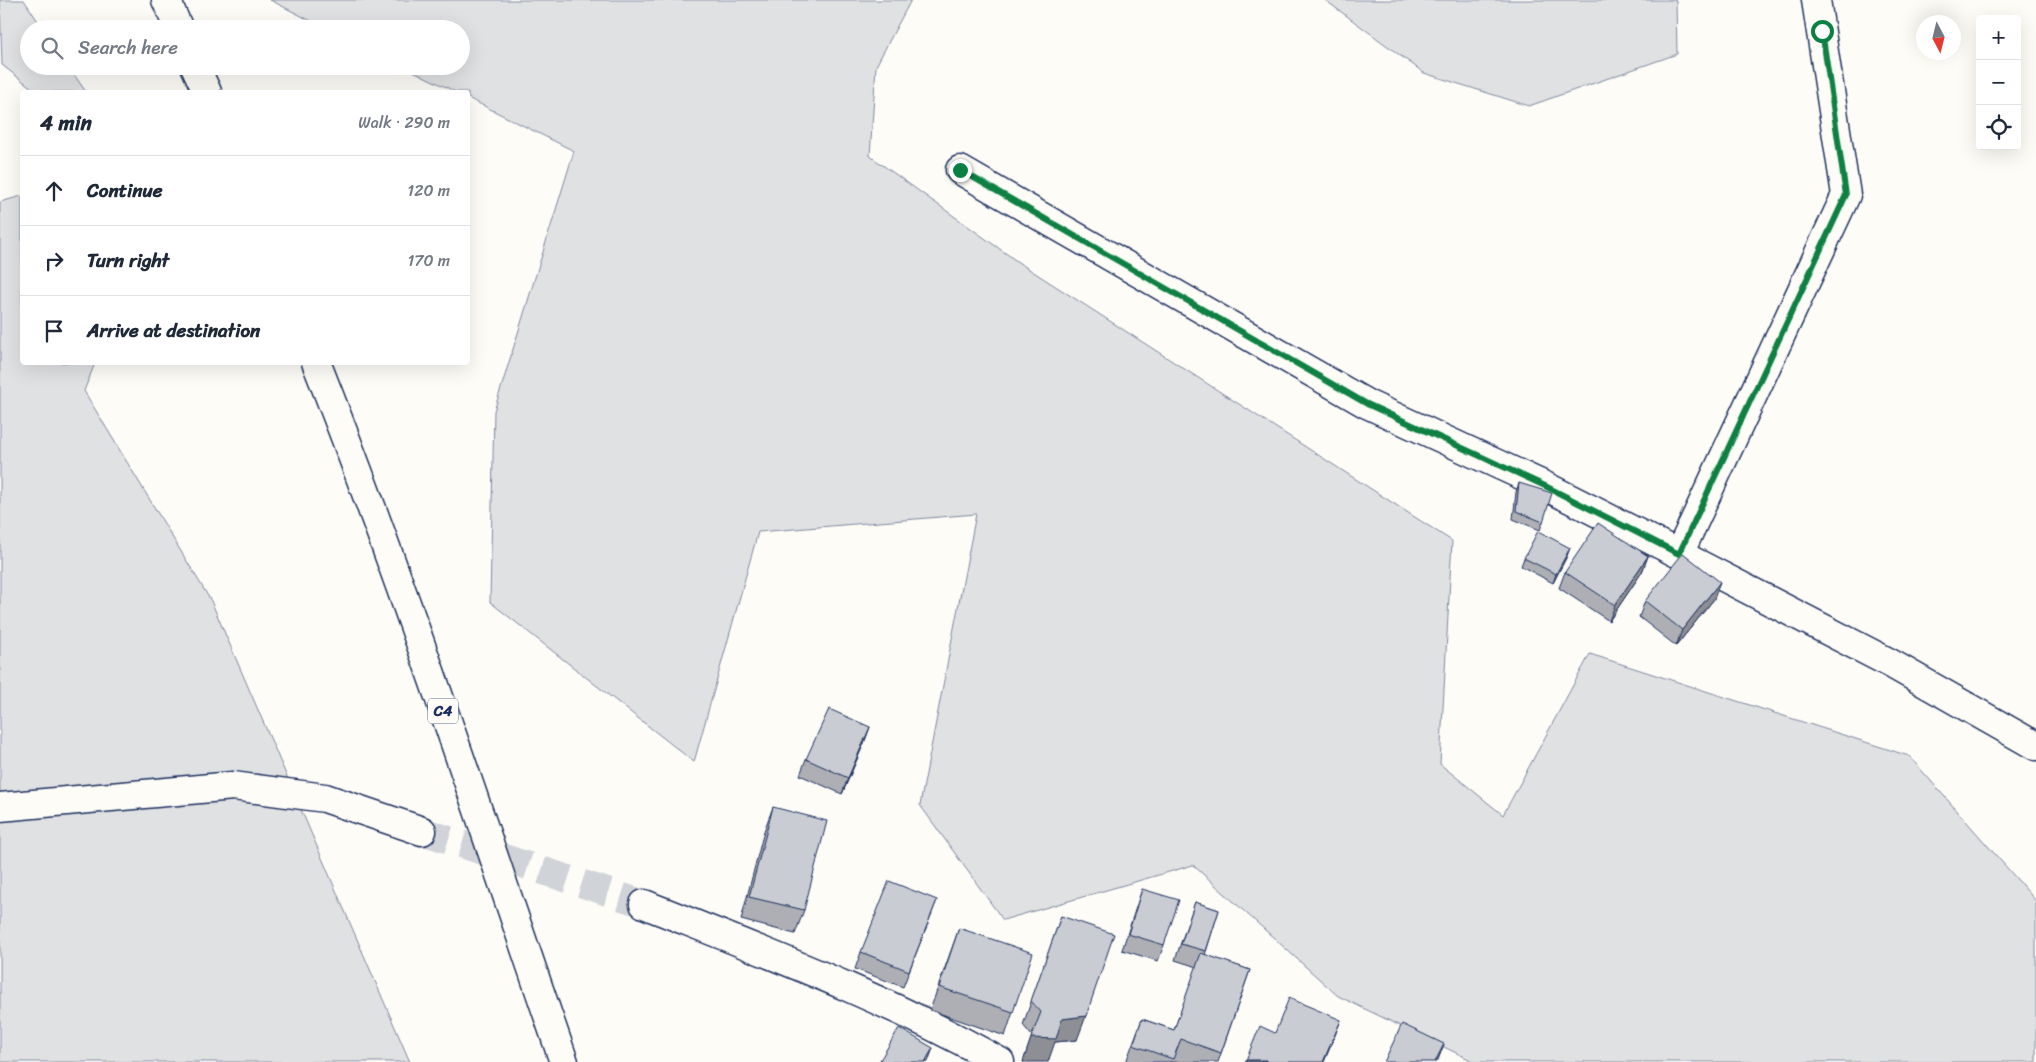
<!DOCTYPE html>
<meta charset="utf-8">
<style>
body{margin:0;font-family:Sriracha,sans-serif;background:#f2f2f3;color:#1f2937}
.controls{position:absolute;right:15px;top:15px;display:grid;overflow:hidden;border-radius:5px;box-shadow:0 5px 20px #0002}
.controls button{width:45px;height:45px;display:grid;place-items:center;padding:0;border:0;border-bottom:1px solid #e0e1e3;background:#fff;color:#1f2937;font:25px sans-serif}
.compass{position:absolute;left:1916px;top:15px;width:45px;height:45px;border-radius:50%;background:#fff;box-shadow:0 5px 20px #0002;rotate:173deg}
.stop{position:absolute;width:15px;height:15px;margin:-11px;border:4px solid #0b8043;border-radius:50%;background:#fff}
.stop.end{background:#0b8043;border-color:#fff;box-shadow:0 1px 5px #0008}
.list{margin:0;padding:0;list-style:none}
h2{display:flex;justify-content:space-between;align-items:center;height:65px;margin:0;padding:0 20px;font-size:21px}
h2 small{font-size:16px;font-weight:400;color:#747a83}
.list li{display:grid;grid-template-columns:32px 1fr auto;gap:15px;align-items:center;box-sizing:border-box;height:70px;padding:0 20px;border-top:1px solid #e0e1e3}
.list b{display:block;font-size:19px;white-space:nowrap}
.list em{font-size:16px;font-style:normal;color:#747a83}
.icon{flex:none;width:28px;height:28px;fill:none;stroke:currentColor;stroke-width:2;stroke-linecap:round;stroke-linejoin:round}
.map{position:relative;flex:none;width:2036px;height:1062px;overflow:hidden}
.search{position:absolute;background:#fff;box-shadow:0 5px 20px #0002;left:20px;top:20px;width:450px;height:55px;display:flex;align-items:center;gap:12px;box-sizing:border-box;padding:0 18px;border-radius:28px;color:#747a83;font-size:19px}
.panel{position:absolute;background:#fff;box-shadow:0 5px 20px #0002;left:20px;top:90px;width:450px;height:275px;border-radius:5px}
.map>svg:first-child{display:block}
</style>
<div class="map">
<svg width="2036" height="1062" viewBox="0 0 2036 1062">
<rect width="100%" height="100%" fill="#fdfcf7"/>
<filter id="ink" filterUnits="userSpaceOnUse"><feTurbulence type="fractalNoise" baseFrequency=".02" numOctaves="2"/><feDisplacementMap in="SourceGraphic" scale="10" xChannelSelector="R" yChannelSelector="G"/><feConvolveMatrix kernelMatrix="1 2 1 2 8 2 1 2 1" color-interpolation-filters="sRGB"/></filter>
<g filter="url(#ink)">
<path fill="#e0e1e3" stroke="#7e88a0" d="M0,0H24L43,29H29V66H68L86,92H37L2,65Z
M270,0H911L876,66L870,156L1018,262L1452,541L1440,764L1503,815L1590,654L1909,756L2036,901V1062H1475L1338,996L1193,865L1003,920L920,805L976,514L758,532L694,762L490,602L494,411L574,151L468,98V92H456L403,66H461V29H327Z
M1325,0H1676L1677,54L1529,106L1424,73Z
M22,196V362L95,363L84,391L211,601L410,1062H0V202Z"/>
<g fill="none" stroke-linecap="round" stroke-linejoin="round">
<path stroke="#d0d3d8" stroke-width="28" stroke-dasharray="28 14" stroke-linecap="butt" d="M422,831L644,904"/>
<g stroke="#1b2f5e" stroke-width="31">
<path id="street" d="M960,170L1367,404L1545,486L1679,554L1890,663L2036,746
M1679,554L1846,195L1816,0
M0,807L233,786L325,798L422,831
M644,904C764,952 887,998 1000,1062"/>
</g>
<g stroke="#1b2f5e" stroke-width="31">
<path id="highway" d="M166,0L179,29
M195,66L207,92
M316,362C407,592 483,828 564,1062"/>
</g>
<use href="#street" stroke="#fdfcf7" stroke-width="28"/>
<use href="#highway" stroke="#fdfcf7" stroke-width="28"/>
</g>
<path fill="#adafb5" stroke="#1b2f5e" d="M1519,483L1543,522L1540,530L1513,519L1516,492Z
M1567,556L1553,583L1521,566L1524,558Z
M1648,556L1642,572L1609,621L1559,588L1565,572Z
M1714,599L1676,646L1639,617L1645,601Z
M870,727L864,743L842,794L800,775L806,759Z
M773,807L804,910L795,934L741,920L764,831Z
M1142,889L1164,945L1158,961L1122,950Z
M937,900L903,987L855,969L861,952Z
M1195,902L1219,910L1205,955L1250,970L1218,1062H1126L1142,1019L1174,1030L1197,967L1175,960Z
M1061,916L1077,1040L1055,1042L1023,1062L1032,1036L1023,1025Z
M959,928L1013,1012L1005,1036L930,1010Z"/>
<path fill="#8d8f94" stroke="#1b2f5e" d="M1570,548L1567,556L1553,583L1556,574Z
M1648,556L1642,572L1609,621L1615,605Z
M1720,582L1714,599L1676,646L1682,630Z
M870,727L864,743L842,794L848,778Z
M1086,1016L1077,1040L1055,1042L1048,1062H1023L1031,1038L1062,1019Z
M1341,1020L1332,1043L1324,1062H1323Z
M1444,1044L1438,1060L1437,1062H1435Z
M933,1048L928,1062H925Z
M1246,1060H1266L1265,1062H1245Z"/>
<path fill="#c9ccd3" stroke="#1b2f5e" d="M1519,483L1552,493L1543,522L1516,511Z
M1598,523L1648,556L1615,605L1565,572Z
M1538,531L1570,548L1556,574L1524,558Z
M1683,553L1720,582L1682,630L1645,601Z
M829,709L870,727L848,778L806,759Z
M773,807L827,821L804,910L749,897Z
M889,881L937,900L909,971L861,952Z
M1142,889L1179,900L1164,945L1128,934Z
M1195,902L1219,910L1206,951L1181,944Z
M1061,916L1114,934L1086,1016L1062,1019L1056,1039L1031,1038L1041,1012L1031,1001Z
M959,928L1033,953L1013,1012L939,987Z
M1201,953L1250,970L1221,1053L1181,1039L1173,1059L1133,1045L1142,1019L1174,1030Z
M1289,998L1341,1020L1323,1062H1266V1060H1246L1260,1026L1275,1033Z
M1402,1024L1444,1044L1435,1062H1384Z
M899,1028L933,1048L925,1062H879Z"/>
</g>
<g fill="none" stroke-linecap="round" stroke-linejoin="round" filter="url(#ink)">
<path stroke="#0b8043" stroke-width="6" d="M960,170L1367,404L1545,486L1679,554L1846,195L1822,31"/>
</g>
<g text-anchor="middle" stroke-width="4.5" stroke-linejoin="round" paint-order="stroke">
<rect fill="#fdfcf7" stroke="#5f6c8c" stroke-width="1" x="428" y="698.5" width="30" height="25" rx="4"/>
<g font-size="15" font-weight="bold" fill="#1b2f5e">
<text x="443" y="716">C4</text>
</g>
</g>
</svg>
<div class="controls">
<button>+</button>
<button>−</button>
<button><svg class="icon" aria-label="locate" viewBox="0 0 24 24"><circle cx="12" cy="12" r="6"/><path d="M12 2v4M12 18v4M2 12h4M18 12h4"/></svg></button>
</div>
<svg class="compass" viewBox="-18 -18 36 36"><path d="M0-13l5 13h-10z" fill="#e53935"/><path d="M0 13l5-13h-10z" fill="#747a83"/></svg>
<div class="stop" style="left:1822px;top:31px"></div>
<div class="stop end" style="left:960px;top:170px"></div>
<div class="search"><svg class="icon" aria-label="search" viewBox="0 0 24 24"><circle cx="10" cy="10" r="6"/><path d="M15 15l6 6"/></svg>Search here</div>
<section class="panel">
<h2>4 min<small>Walk · 290 m</small></h2>
<ul class="list">
<li><svg class="icon" aria-label="ahead" viewBox="0 0 24 24"><path d="M12 20V5M6 11l6-6 6 6"/></svg><div><b>Continue</b></div><em>120 m</em></li>
<li><svg class="icon" aria-label="right" viewBox="0 0 24 24"><path d="M7 20v-9h11M14 6l5 5-5 5"/></svg><div><b>Turn right</b></div><em>170 m</em></li>
<li><svg class="icon" aria-label="arrive" viewBox="0 0 24 24"><path d="M6 21V4h12l-3 4 3 4H6"/></svg><div><b>Arrive at destination</b></div></li>
</ul>
</section>
</div>
